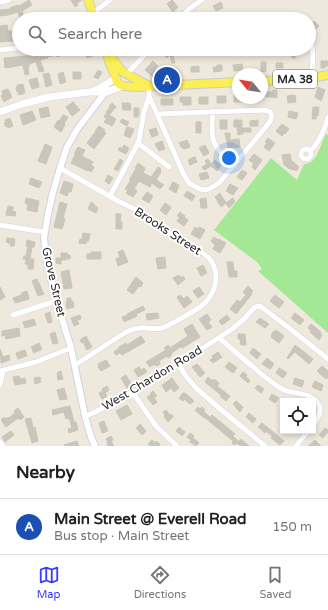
<!DOCTYPE html>
<meta charset="utf-8">
<style>
body{margin:0;font-family:"Varela Round",sans-serif;background:#f2f2f2;color:#202124}
.controls{position:absolute;right:12px;bottom:12px;display:grid;overflow:hidden;border-radius:0px;box-shadow:0 2px 6px #0003}
.controls button{width:36px;height:36px;display:grid;place-items:center;padding:0;border:0;border-bottom:1px solid #e0e0e0;background:#fff;color:#202124;font:20px sans-serif}
.compass{position:absolute;left:232px;top:68px;width:36px;height:36px;border-radius:50%;background:#fff;box-shadow:0 2px 6px #0003;rotate:300deg}
.you{position:absolute;left:229px;top:158px;width:14px;height:14px;margin:-10px;border:3px solid #fff;border-radius:50%;background:#1a73e8;box-shadow:0 0 0 6px #1a73e833}
.badge{display:grid;place-items:center;width:26px;height:26px;border-radius:50%;background:#383cff;color:#fff;font-size:13px;font-weight:700}
.pin{position:absolute;translate:-50% -50%;border:2px solid #fff;box-shadow:0 1px 4px #0006}
.list{margin:0;padding:0;list-style:none}
h2{display:flex;justify-content:space-between;align-items:center;height:52px;margin:0;padding:0 16px;font-size:17px}
h2 small{font-size:13px;font-weight:400;color:#757577}
.list li{display:grid;grid-template-columns:26px 1fr auto;gap:12px;align-items:center;box-sizing:border-box;height:56px;padding:0 16px;border-top:1px solid #e0e0e0}
.list b{display:block;font-size:15px;white-space:nowrap}
.list p{margin:0;font-size:13px;white-space:nowrap;color:#757577}
.list em{font-size:13px;font-style:normal;color:#757577}
.icon{flex:none;width:22px;height:22px;fill:none;stroke:currentColor;stroke-width:2;stroke-linecap:round;stroke-linejoin:round}
.map{position:relative;flex:none;width:328px;height:446px;overflow:hidden}
.search{position:absolute;background:#fff;box-shadow:0 2px 6px #0003;left:12px;right:12px;top:12px;height:44px;display:flex;align-items:center;gap:10px;box-sizing:border-box;padding:0 14px;border-radius:22px;color:#757577;font-size:15px}
.sheet{height:108px;background:#fff}
nav{display:flex;justify-content:space-around;align-items:center;box-sizing:border-box;height:56px;border-top:1px solid #e0e0e0;background:#fff;font-size:11px;color:#757577}
nav a{display:grid;justify-items:center;gap:2px}
nav .on{color:#383cff}
.map>svg:first-child{display:block}
</style>
<div class="map">
<svg width="328" height="446" viewBox="0 0 328 446">
<rect width="100%" height="100%" fill="#eee9dc"/>
<path fill="#a4e895" d="M326,134L328,135V333L258,271L262,269L257,262L214,230L271,158L297,180L304,164C318,164 320,144 326,134Z"/>
<path fill="#c9c6bc" stroke="#cac6b6" d="M29,0L32,5L22,11L24,18L20,19L18,12L8,15L0,16V10L10,9V8L18,5L19,6Z
M71,0H82L77,3L78,5L75,7Z
M172,0L178,7L173,12L167,4Z
M221,2L223,8L216,11L213,6Z
M115,13L120,19H107Z
M293,16H305V19H293Z
M314,21L319,26L316,29L310,25Z
M7,25L8,31H16L17,41L0,42V26Z
M47,49H58L60,56L57,57L56,55L47,57L48,58L40,60L44,71L39,72L36,62L29,64V67L28,68L29,74L25,75L23,65L5,68L4,58L27,56L26,54Z
M91,49L93,56L87,58L85,50Z
M167,49H171L175,63H172L170,55L167,58L163,53Z
M210,49H220V52H210Z
M291,51H295L296,58H292Z
M153,61L158,66L154,70L157,73L153,77L145,70Z
M321,61H328V66H325V68H321Z
M261,62H266V71L261,72Z
M276,63H283V68H276Z
M242,64L243,70L234,71L233,65Z
M217,65H222V71L214,72L213,67H217Z
M199,66V72H191V67Z
M98,70L102,72L98,79L94,77Z
M63,72L66,82L60,84L58,74Z
M73,72H81V79H73Z
M49,73L52,85L46,87L43,74Z
M37,78L39,87L32,89L29,80Z
M23,84L25,93L19,95L18,91L17,92L16,88L17,87V85Z
M318,87L325,90L321,101L315,97Z
M8,89L12,97L4,102L1,96L3,95L2,91Z
M273,90H277V98L263,96V92H273Z
M234,95H238V98H244V102H234Z
M295,95L296,102L288,103L287,96Z
M217,96H226V103H217Z
M180,97H191V105H183V102H180Z
M199,97H208V104H199Z
M161,99H173V105H161Z
M73,102L80,110L72,116L66,107Z
M112,103L116,107L109,115L116,119L112,126L104,122L107,118L104,117L107,112H106L110,107L109,106Z
M122,103H130L131,110H123Z
M48,107L50,116L41,118L39,109Z
M313,107H319L318,116H316V119H312Z
M134,108H139V115H138V117H134Z
M32,111L36,120L23,125L20,115Z
M289,111L298,113L296,119L288,117Z
M63,115L68,117L64,124L65,125L61,132L54,127L58,120L59,122Z
M10,118L13,126L8,128L7,126L6,127L4,123H6L5,120Z
M122,119L129,122L127,126L120,122Z
M220,120H227V129H220Z
M234,120H242V128H251V132H243V134L238,135L237,127H234Z
M258,120V126H250V121Z
M196,122H201V133H196Z
M282,124L289,129L285,134L284,133L282,136L276,131Z
M99,126L105,130L104,131L106,133L94,149L87,143L96,131H95Z
M127,127L134,129L130,138L124,135Z
M156,128L158,135L152,137L149,130Z
M225,133H230V140L239,139L240,147L228,148Z
M268,138L275,143L269,151L264,147L267,143L265,142Z
M187,140L190,147L184,149L183,148H182L179,143Z
M162,141L165,149L159,151L155,144Z
M45,144L52,147L46,164L38,161Z
M124,145L129,148L126,154L118,150L120,147L122,149Z
M205,145L209,153L204,156L199,148Z
M78,147L85,150L82,156L93,162L91,165L94,167L91,172L88,170V171L71,163L75,155V152Z
M254,154L262,160L255,170L252,167L254,164L249,160Z
M290,154L291,160L299,167L296,171L294,169L292,170L290,168V169L284,165L282,155Z
M194,157H195L197,162L190,165L188,160Z
M120,159L123,161L118,171L114,169Z
M208,159L211,164L215,160L221,165L217,171L211,166L204,170L202,167L207,164L205,161Z
M138,163L145,168L143,173L151,177L158,167L161,169L160,172H161L156,180L164,185L160,189L152,183L150,187L139,181L134,189L137,191L133,197L126,193L128,190L125,189L131,180H129L136,169L135,168Z
M242,170L247,173L242,180L237,177Z
M207,172L209,178L201,180L199,174Z
M108,175L113,178L109,184L105,181Z
M31,178L42,182L39,188L29,184Z
M64,181L73,184L71,192H68L67,196L60,193Z
M173,182L179,185L176,193L169,189Z
M230,184L238,188L233,195L226,191Z
M187,191L195,196L192,201L184,196Z
M147,192L153,196L149,203L142,199Z
M220,193L226,203L233,198L235,202L229,208L226,203L221,207L215,197Z
M26,198L39,201L37,212L27,210L28,204L25,203Z
M206,198L207,208H201L200,199Z
M60,202L67,204L63,218L65,219L62,229L54,227Z
M91,202L95,205V206L98,208L96,213L88,209Z
M165,203L171,207L170,209L166,215L160,210Z
M8,206L13,207V211L16,212L15,216L6,215Z
M180,212L185,216L184,217L188,220L184,226L177,221L180,217L177,216Z
M116,214H121L120,222H122V229H116Z
M195,227L198,229L199,227L205,230L200,239L191,234Z
M83,233L90,234L88,242L86,241V244L79,243L80,239H82Z
M214,237L218,240L219,239L226,243L220,253L213,249L215,245L211,241Z
M7,238L15,239L14,246H10L11,244L6,242Z
M27,240L35,242L34,247H32L30,259H34L33,269H28V264H25L26,259H23L24,256H26L28,246H26Z
M123,250L128,262L118,266L116,259L120,257L118,252Z
M91,252H101V259H87V254H91Z
M61,253H67V255H70V259H66V260H61V264L56,263V258H61Z
M165,257L166,268L158,269L156,258Z
M227,262H233L234,271H237V277H229Z
M203,265L207,273L201,276L197,268Z
M69,270L72,288L64,289L61,272Z
M179,275L181,278L183,276L185,279L178,285L173,278Z
M136,277L143,283L141,287L139,286L133,294L127,290Z
M37,279L44,294L38,296L32,281Z
M248,286L253,291L251,293L252,294L236,314L230,309L237,300L240,302L246,295L243,292Z
M0,287L5,297L0,300Z
M199,287L204,294L198,298L193,291Z
M27,291L29,299L15,303L13,298L22,295L21,293Z
M180,295L184,299L187,296L192,302L184,308L177,297Z
M275,295L284,302L279,308L270,301Z
M67,298H71V301H73L74,307L67,309L66,302H67Z
M143,306L145,310L136,314L137,316L124,322L122,317L128,315L127,314Z
M50,312L52,322L48,323L45,314Z
M158,313L159,318L147,320L146,314Z
M295,313L304,320L300,325L291,318Z
M207,314L211,320L208,322L212,327L207,330L199,319Z
M80,315L81,319L77,320L79,324L74,326L71,318Z
M227,315L230,319L222,325L219,321Z
M260,318L269,324L265,328L256,322Z
M34,319L36,325L25,328L23,322Z
M192,324L200,337L182,348L181,346L171,354L172,355L168,358L167,356L159,361L160,364L156,366L155,364L150,367L146,362L166,350L164,348L168,345L170,348L188,336L184,329Z
M311,324L321,332L320,333L322,335L319,340L310,332L311,331L308,328Z
M19,328L20,336L6,339L5,335L2,336V331Z
M276,330L284,336L279,343L271,337L272,336L271,335L274,331L275,332Z
M55,332L58,343L53,344L50,334Z
M238,334H245L246,345H241L240,339H238Z
M86,336L92,347L87,350L83,342L82,343L80,340Z
M141,336L145,342L122,355L120,353L116,355L114,352L119,348V347L126,343L127,345Z
M39,343L42,349L34,353L31,347Z
M295,345L313,359L309,364L295,352L288,359L287,358Z
M253,348L261,354L257,359L250,353Z
M0,349L3,357L9,355L10,360L1,363Z
M25,350L27,356L18,359L16,353Z
M218,352L222,357L213,363L210,360L213,358L212,356Z
M267,358L274,364L270,369L262,364Z
M106,360L110,366L101,371L98,367L99,366L98,364Z
M229,362L237,368L233,373L225,367Z
M197,364L205,373L200,377L192,367Z
M322,366L328,371V377L326,379L317,371Z
M139,367L141,370L144,368L147,372L138,377L134,370Z
M279,368L287,373L283,378L276,373Z
M61,371L63,379L58,380L57,373Z
M243,372L247,375L246,377L250,380L248,383L240,376Z
M126,375L132,385L127,388L121,378Z
M19,376L20,379L25,378L26,383L15,385L13,377Z
M40,377L41,382L35,384L34,378Z
M208,377L213,381L214,379L219,383L217,386L230,396L226,401L220,396L221,395L205,382Z
M172,378L179,388L174,392L171,388L166,392L162,385Z
M295,378L304,381L302,387L293,384Z
M315,381L323,385L321,391L312,387Z
M258,385L264,389L261,393L255,388Z
M107,386L109,390L105,393L107,396L102,399L99,393L103,391L102,389Z
M64,388L67,399L60,400L57,390Z
M153,391L157,396L154,398L157,402L153,405L147,397L151,395L150,394Z
M183,393H185L194,401L190,404L184,399L183,401L179,398Z
M272,394L279,398L275,403L269,399Z
M236,401L243,407L240,412L235,407L236,406L233,404Z
M127,405L132,414L121,420L116,411Z
M70,406L74,422H76L78,430L69,433L68,429L72,428L69,418L66,419L64,412L53,415L52,410Z
M198,407L200,409L202,407L205,410L203,411L210,417L212,415L235,434L233,436L238,441L235,445L232,443L233,441L221,431L204,417V418L195,410Z
M18,408L24,417L20,420L18,418L6,427L1,420L4,417L5,419L9,417V418L15,413L14,411Z
M166,410L170,415L171,414L173,416V417L168,422L164,416L165,415L163,412Z
M249,413L256,419L253,423L246,417Z
M31,418L33,428L35,427L38,441L32,443L25,419Z
M104,421L108,431L102,433L99,423Z
M262,423L284,441L280,445L271,438L272,436L266,431L265,433L258,427Z
M140,424L146,431L142,435L136,428Z
M179,427L185,432L182,436L176,431Z
M325,428L328,430V432L323,438L319,435Z
M11,431L14,435L5,442L2,437Z
M190,433L194,436L193,438L199,443L196,446L190,442L191,440L187,437Z
M111,436L113,440L111,441L114,446H108L107,443L108,442L106,439Z
M241,439L249,446H240L237,443Z
M152,440L155,443L156,441L160,444L159,446H151L148,444Z
M315,440L321,446H308Z
M77,441L79,446H65L64,445Z"/>
<g fill="none" stroke-linecap="round" stroke-linejoin="round">
<g stroke="#d2d2e5" stroke-width="6">
<path id="minor" d="M0,2L9,0
M93,13L110,0
M178,19L189,9L202,0
M309,36C315,48 312,65 312,78
M0,50L19,48
M127,74L150,49
M149,86V96L173,150L183,173L189,183L200,189L206,190L211,188L219,183L269,123C271,120 273,116 270,112L265,110L158,114
M213,111C210,141 212,146 234,166
M138,143L169,167
M301 154a5 5 0 1 1 10 0a5 5 0 1 1-10 0Z
M310,151C318,145 326,126 328,117
M60,168C79,179 99,190 118,201C129,206 140,212 150,218C159,224 166,232 174,237C185,244 205,251 212,262C220,277 215,293 204,304C198,309 169,326 162,328C154,330 147,327 140,328C135,328 131,330 126,332L75,365
M110,196L135,149L139,140L144,112L149,96
M0,225L44,232
M13,315L56,301
M219,338C230,347 241,357 252,366C262,375 272,384 284,390C294,394 312,393 318,403C323,411 318,419 313,425
M179,364L185,375L196,388L219,408L265,446
M0,371L36,362L71,348
M0,385L3,371
M133,393L156,426L177,446
M85,416L93,413L133,393L153,378L179,364L232,329L244,319L255,307L260,306L264,309L298,335L328,359
M0,442L3,446
M296,446L308,431"/>
</g>
<g stroke="#d2d2e5" stroke-width="8">
<path id="tertiary" d="M95,446L91,437L85,416L71,348L55,296L47,263L44,238L48,214L53,192L60,168L67,147L78,128L107,90"/>
</g>
<g stroke="#d2d2e5" stroke-width="8">
<path id="secondary" d="M93,91L100,88L116,78
M0,112L22,104L49,97L89,92H107L122,86"/>
</g>
<g stroke="#ccc" stroke-width="10">
<path id="primary" d="M88,0L95,19
M105,49C108,58 111,67 115,76C116,79 116,82 119,84C123,87 132,87 137,87L238,82
M108,53L123,72L149,86
M262,81L305,79L328,75"/>
</g>
<use href="#minor" stroke="#fff" stroke-width="5"/>
<use href="#tertiary" stroke="#fff" stroke-width="6"/>
<use href="#secondary" stroke="#fff" stroke-width="7"/>
<use href="#primary" stroke="#faef56" stroke-width="8"/>
</g>
<g text-anchor="middle" stroke-width="4" stroke-linejoin="round" paint-order="stroke">
<rect fill="#fff" stroke="#6b6b6b" stroke-width="1" x="273" y="70" width="44" height="18" rx="3"/>
<g font-size="11" font-weight="bold" fill="#2b2b2b">
<text x="295" y="83">MA 38</text>
</g>
<g font-size="12" fill="#2b2b2b" stroke="#fff">
<text transform="translate(168 231) rotate(33)" y="4">Brooks Street</text>
<text transform="translate(54 282) rotate(77)" y="4">Grove Street</text>
<text transform="translate(152 378) rotate(-31)" y="4">West Chardon Road</text>
</g>
</g>
</svg>
<div class="controls">
<button><svg class="icon" aria-label="locate" viewBox="0 0 24 24"><circle cx="12" cy="12" r="6"/><path d="M12 2v4M12 18v4M2 12h4M18 12h4"/></svg></button>
</div>
<svg class="compass" viewBox="-18 -18 36 36"><path d="M0-13l5 13h-10z" fill="#e53935"/><path d="M0 13l5-13h-10z" fill="#757577"/></svg>
<div class="you"></div>
<div class="pin badge" style="left:167px;top:80px;background:#1a4fb4">A</div>
<div class="search"><svg class="icon" aria-label="search" viewBox="0 0 24 24"><circle cx="10" cy="10" r="6"/><path d="M15 15l6 6"/></svg>Search here</div>
</div>
<section class="sheet">
<h2>Nearby<small></small></h2>
<ul class="list">
<li><span class="badge" style="background:#1a4fb4">A</span><div><b>Main Street @ Everell Road</b><p>Bus stop · Main Street</p></div><em>150 m</em></li>
</ul>
</section>
<nav>
<a class="on"><svg class="icon" aria-label="map" viewBox="0 0 24 24"><path d="M3 6l6-2 6 2 6-2v14l-6 2-6-2-6 2zM9 4v14M15 6v14"/></svg>Map</a>
<a><svg class="icon" aria-label="directions" viewBox="0 0 24 24"><path d="M12 3l9 9-9 9-9-9zM9 14v-3h6M13 9l2 2-2 2"/></svg>Directions</a>
<a><svg class="icon" aria-label="saved" viewBox="0 0 24 24"><path d="M7 4h10v16l-5-4-5 4z"/></svg>Saved</a>
</nav>
